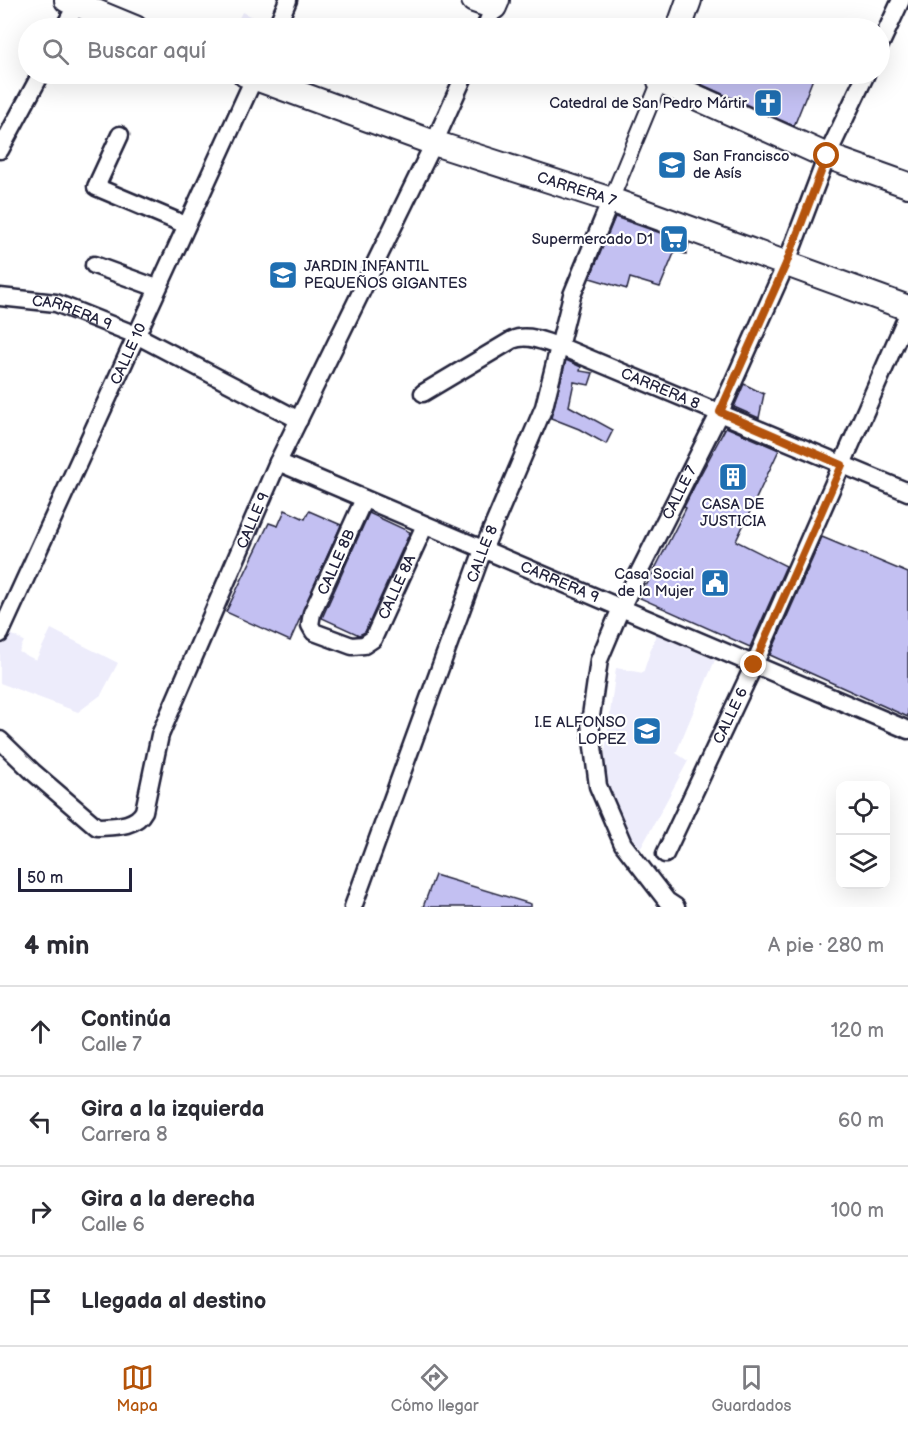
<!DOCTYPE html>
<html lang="es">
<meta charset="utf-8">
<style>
body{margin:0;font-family:"Balsamiq Sans",sans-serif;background:#f7f7f7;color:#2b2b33}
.controls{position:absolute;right:18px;bottom:18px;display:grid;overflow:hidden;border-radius:12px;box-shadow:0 6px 24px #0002}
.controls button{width:54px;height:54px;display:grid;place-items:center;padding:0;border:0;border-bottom:2px solid #e1e1e2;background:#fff;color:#2b2b33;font:30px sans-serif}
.scale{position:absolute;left:18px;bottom:15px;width:114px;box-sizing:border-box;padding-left:6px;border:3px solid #22223b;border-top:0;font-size:16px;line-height:21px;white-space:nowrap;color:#22223b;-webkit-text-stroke:4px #fff;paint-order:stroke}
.stop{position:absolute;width:18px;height:18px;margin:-14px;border:4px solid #b45309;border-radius:50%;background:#fff}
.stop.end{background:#b45309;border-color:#fff;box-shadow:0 2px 6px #0008}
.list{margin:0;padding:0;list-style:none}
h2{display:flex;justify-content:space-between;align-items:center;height:78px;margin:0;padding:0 24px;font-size:26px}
h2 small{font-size:20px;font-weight:400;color:#7c7c81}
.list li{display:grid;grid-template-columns:39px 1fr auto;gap:18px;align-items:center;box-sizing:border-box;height:90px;padding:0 24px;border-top:2px solid #e1e1e2}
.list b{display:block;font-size:22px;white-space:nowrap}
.list p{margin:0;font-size:20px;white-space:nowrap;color:#7c7c81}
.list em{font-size:20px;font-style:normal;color:#7c7c81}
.icon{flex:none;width:33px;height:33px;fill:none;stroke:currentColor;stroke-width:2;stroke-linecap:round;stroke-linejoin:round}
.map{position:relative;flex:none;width:908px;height:907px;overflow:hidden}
.search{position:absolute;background:#fff;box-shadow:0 6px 24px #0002;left:18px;right:18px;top:18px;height:66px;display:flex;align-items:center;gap:15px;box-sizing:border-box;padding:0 21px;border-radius:33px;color:#7c7c81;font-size:22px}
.sheet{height:438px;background:#fff}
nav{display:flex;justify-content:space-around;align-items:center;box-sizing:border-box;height:84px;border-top:2px solid #e1e1e2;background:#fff;font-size:16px;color:#7c7c81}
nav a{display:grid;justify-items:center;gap:3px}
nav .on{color:#b45309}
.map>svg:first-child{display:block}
</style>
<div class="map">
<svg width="908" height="907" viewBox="0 0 908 907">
<rect width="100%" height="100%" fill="#fff"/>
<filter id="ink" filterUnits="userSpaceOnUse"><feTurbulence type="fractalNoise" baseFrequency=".0167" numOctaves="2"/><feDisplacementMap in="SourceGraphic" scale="12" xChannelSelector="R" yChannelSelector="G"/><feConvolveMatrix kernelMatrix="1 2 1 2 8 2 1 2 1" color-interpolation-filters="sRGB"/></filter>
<g filter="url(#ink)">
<path fill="#edecfb" d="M242,12L260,21L257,28H245L236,24Z
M51,629L118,663L101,695L78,712L0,683V645L7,632L24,641L19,652L36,660Z
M656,634L715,660L676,753L688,761L641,848L628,834L602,774L616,668L643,673Z"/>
<path fill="#c3c0f2" stroke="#22223b" stroke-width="1.5" d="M678,74H807L814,76L794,126Z
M615,217L689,243L686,254L675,251L660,287L630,278L627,289L590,278Z
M566,360L581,367L580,371L593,373L589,385L574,382L569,406L613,430L606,444L579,429L551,418Z
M744,384L764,394L759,418L734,407Z
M726,427L779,450L736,541L786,566L750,647L640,598L686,508L684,507L698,479Z
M285,510L305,519L309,511L341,525L290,641L226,612L269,523L278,526Z
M369,513L410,532L365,632L359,635L322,618Z
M822,537L908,573V717L770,655Z
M435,875L531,904V907H423Z"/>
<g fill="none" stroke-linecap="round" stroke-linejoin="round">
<g stroke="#22223b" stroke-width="18">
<path id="pedestrian" d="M611,200L660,81"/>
</g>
<g stroke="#22223b" stroke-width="21">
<g id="minor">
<path d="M64,28L79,0"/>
<path d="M276,28L288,0"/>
<path d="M485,28L494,7"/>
<path d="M880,45L901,0"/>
<path d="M120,135L96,187L186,225"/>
<path d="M0,150L41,74"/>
<path d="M94,265L157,288"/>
<path id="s1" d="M0,297L56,303L136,335L299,420"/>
<path id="s2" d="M423,393L512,340C528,333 543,342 559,346L908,492"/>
<path id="s3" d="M278,462L908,730"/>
<path id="s4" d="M364,499L312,613L310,625L314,632L352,646L364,645L373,639L425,525"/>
<path id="s5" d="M0,634L256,74"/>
<path id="s6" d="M0,740L33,772L97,827C113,826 135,828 144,811L160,735L278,462L434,143L465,74"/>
<path id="s7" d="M665,854L754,665L908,314"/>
<path id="s8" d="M353,907L483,550L544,407L572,295L611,200"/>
<path id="s9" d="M676,907L667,901L623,844L598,786L590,723L599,660L621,608L720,412L786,264L827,156L866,74"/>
</g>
</g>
<g stroke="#22223b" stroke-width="28">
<g id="secondary">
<path d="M67,0L135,28"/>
<path d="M474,0L494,7L497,0"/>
<path d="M679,28L689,0"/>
<path id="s10" d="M245,74L434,143L611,200L908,308"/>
<path d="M662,74L660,81L827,156L908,185"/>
</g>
</g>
<use href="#pedestrian" stroke="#fff" stroke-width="14"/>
<use href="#minor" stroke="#fff" stroke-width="16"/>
<use href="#secondary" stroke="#fff" stroke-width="24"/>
</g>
</g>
<g fill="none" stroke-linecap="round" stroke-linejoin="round" filter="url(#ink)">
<path stroke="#b45309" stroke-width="8" d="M754,665L842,465L720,412L786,264L827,156"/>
</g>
<defs>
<g id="church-square" transform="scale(1.5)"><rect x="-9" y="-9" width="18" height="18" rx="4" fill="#1f6fb2" stroke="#fff"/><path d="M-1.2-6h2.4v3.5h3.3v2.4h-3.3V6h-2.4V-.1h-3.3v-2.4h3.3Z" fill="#fff"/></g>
<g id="school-square" transform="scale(1.5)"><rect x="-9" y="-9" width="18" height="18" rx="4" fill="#1f6fb2" stroke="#fff"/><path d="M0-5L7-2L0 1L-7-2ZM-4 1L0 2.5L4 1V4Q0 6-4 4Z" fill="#fff"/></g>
<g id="supermarket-square" transform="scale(1.5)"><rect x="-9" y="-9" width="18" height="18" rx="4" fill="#1f6fb2" stroke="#fff"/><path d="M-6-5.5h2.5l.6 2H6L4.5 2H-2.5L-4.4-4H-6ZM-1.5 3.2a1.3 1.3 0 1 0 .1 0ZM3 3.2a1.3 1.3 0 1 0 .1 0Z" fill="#fff"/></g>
<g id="building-square" transform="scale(1.5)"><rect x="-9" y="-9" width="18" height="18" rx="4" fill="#1f6fb2" stroke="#fff"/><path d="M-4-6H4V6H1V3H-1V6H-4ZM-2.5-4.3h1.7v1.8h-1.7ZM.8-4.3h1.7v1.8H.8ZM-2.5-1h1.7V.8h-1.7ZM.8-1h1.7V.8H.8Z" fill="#fff"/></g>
<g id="civic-square" transform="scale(1.5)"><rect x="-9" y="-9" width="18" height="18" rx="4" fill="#1f6fb2" stroke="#fff"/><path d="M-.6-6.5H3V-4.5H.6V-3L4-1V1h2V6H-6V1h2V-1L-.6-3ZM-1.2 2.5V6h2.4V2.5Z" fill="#fff"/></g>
</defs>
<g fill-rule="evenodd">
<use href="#church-square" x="768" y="103"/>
<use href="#school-square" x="672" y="165"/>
<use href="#supermarket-square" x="674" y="239"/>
<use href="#school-square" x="283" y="275"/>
<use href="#building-square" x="733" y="477"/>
<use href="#civic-square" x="715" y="583"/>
<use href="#school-square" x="647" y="731"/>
</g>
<g text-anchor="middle" stroke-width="4.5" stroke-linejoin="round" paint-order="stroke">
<g font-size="15" fill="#22223b" stroke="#fff" text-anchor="end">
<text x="747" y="108">Catedral de San Pedro Mártir</text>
<text x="693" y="161" text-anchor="start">San Francisco<tspan x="693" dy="17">de Asís</tspan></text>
<text x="653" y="244">Supermercado D1</text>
<text x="304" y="271" text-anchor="start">JARDIN INFANTIL<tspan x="304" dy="17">PEQUEÑOS GIGANTES</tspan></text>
<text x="733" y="509" text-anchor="middle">CASA DE<tspan x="733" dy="17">JUSTICIA</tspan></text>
<text x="694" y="579">Casa Social<tspan x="694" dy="17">de la Mujer</tspan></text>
<text x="626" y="727">I.E ALFONSO<tspan x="626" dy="17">LOPEZ</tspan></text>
</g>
<g font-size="15" fill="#22223b" stroke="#fff">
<text dy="5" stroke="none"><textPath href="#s10" startOffset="351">CARRERA 7</textPath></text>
<text dy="5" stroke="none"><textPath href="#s1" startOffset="74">CARRERA 9</textPath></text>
<text dy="5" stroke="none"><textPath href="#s5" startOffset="308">CALLE 10</textPath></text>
<text dy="5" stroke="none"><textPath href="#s2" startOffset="262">CARRERA 8</textPath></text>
<text dy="5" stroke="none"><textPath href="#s9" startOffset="459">CALLE 7</textPath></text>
<text dy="5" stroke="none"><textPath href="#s6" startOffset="494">CALLE 9</textPath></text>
<text dy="5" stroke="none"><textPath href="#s8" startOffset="376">CALLE 8</textPath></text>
<text transform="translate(336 562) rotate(-66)" y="5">CALLE 8B</text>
<text dy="5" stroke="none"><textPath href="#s3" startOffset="306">CARRERA 9</textPath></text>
<text dy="5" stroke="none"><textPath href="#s4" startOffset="266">CALLE 8A</textPath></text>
<text dy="5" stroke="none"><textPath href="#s7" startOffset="153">CALLE 6</textPath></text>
</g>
</g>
</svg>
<div class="controls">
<button><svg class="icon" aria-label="locate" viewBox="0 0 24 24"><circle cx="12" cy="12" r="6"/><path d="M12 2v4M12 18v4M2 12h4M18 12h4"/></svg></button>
<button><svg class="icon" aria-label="layers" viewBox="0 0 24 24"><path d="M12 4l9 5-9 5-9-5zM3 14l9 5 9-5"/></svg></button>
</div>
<div class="scale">50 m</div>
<div class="stop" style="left:827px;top:156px"></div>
<div class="stop end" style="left:754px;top:665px"></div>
<div class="search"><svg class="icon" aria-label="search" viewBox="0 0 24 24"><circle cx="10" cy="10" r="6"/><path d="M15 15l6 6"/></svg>Buscar aquí</div>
</div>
<section class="sheet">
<h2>4 min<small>A pie · 280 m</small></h2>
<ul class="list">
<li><svg class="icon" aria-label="ahead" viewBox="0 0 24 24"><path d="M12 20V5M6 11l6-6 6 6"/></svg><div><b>Continúa</b><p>Calle 7</p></div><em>120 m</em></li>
<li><svg class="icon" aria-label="left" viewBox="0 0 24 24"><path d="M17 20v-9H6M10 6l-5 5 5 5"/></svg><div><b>Gira a la izquierda</b><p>Carrera 8</p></div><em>60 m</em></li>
<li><svg class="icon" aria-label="right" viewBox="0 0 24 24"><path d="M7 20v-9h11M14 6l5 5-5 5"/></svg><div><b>Gira a la derecha</b><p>Calle 6</p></div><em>100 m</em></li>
<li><svg class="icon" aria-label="arrive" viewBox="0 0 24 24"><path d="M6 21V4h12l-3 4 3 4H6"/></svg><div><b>Llegada al destino</b></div></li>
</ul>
</section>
<nav>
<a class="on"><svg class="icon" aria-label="map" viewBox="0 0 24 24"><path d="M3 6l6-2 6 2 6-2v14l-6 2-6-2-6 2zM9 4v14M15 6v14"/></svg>Mapa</a>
<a><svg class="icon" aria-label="directions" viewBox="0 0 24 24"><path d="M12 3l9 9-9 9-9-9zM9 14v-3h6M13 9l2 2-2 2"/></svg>Cómo llegar</a>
<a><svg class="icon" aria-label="saved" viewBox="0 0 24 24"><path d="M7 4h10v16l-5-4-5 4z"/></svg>Guardados</a>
</nav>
